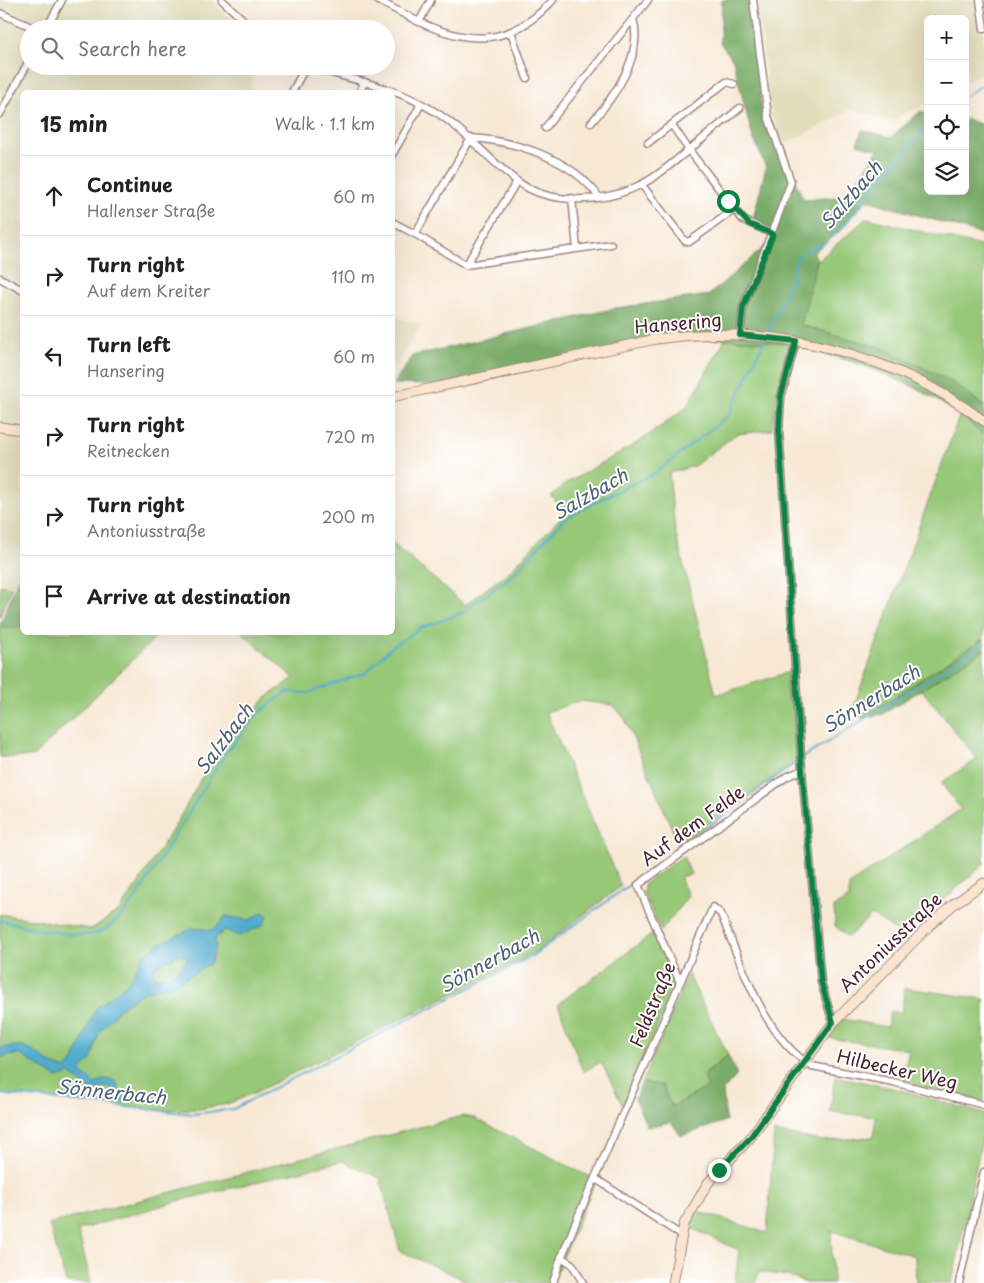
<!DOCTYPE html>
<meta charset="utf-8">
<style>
body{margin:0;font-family:"Playpen Sans",sans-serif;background:#f2f2f2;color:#222}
.controls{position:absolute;right:15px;top:15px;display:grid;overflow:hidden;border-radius:8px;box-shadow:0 5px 20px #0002}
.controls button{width:45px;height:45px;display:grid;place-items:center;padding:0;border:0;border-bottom:1px solid #e0e0e0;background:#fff;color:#222;font:25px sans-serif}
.stop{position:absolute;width:15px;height:15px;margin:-11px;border:4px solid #0b8043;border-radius:50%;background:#fff}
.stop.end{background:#0b8043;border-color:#fff;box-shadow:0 1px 5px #0008}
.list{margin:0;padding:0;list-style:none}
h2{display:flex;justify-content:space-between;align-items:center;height:65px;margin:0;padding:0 20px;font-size:21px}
h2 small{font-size:16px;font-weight:400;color:#767676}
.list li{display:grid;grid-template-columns:32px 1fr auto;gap:15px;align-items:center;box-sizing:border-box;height:80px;padding:0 20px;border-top:1px solid #e0e0e0}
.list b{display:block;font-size:19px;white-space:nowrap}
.list p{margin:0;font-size:16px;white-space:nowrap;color:#767676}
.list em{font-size:16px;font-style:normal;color:#767676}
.icon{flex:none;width:28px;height:28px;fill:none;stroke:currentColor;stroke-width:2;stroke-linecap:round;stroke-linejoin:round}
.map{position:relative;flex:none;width:984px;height:1283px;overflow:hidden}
.search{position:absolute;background:#fff;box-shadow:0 5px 20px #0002;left:20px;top:20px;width:375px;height:55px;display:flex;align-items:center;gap:12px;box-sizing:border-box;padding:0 18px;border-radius:28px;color:#767676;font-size:19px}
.panel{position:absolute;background:#fff;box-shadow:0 5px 20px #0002;left:20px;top:90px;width:375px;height:545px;border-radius:8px}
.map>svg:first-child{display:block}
</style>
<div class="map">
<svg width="984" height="1283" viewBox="0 0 984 1283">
<rect width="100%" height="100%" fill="#fff"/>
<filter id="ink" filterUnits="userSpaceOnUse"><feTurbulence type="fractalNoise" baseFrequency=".02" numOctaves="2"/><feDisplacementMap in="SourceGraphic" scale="10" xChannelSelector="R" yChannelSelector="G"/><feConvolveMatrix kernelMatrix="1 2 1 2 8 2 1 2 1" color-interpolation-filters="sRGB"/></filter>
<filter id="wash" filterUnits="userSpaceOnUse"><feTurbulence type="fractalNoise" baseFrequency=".0096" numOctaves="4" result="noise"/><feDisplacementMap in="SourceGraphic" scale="20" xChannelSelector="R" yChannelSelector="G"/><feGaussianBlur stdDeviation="1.12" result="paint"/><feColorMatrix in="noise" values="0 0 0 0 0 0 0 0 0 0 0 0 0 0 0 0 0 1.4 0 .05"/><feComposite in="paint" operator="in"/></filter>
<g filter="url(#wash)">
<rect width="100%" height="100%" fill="#f7e8d4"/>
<path fill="#e1dcba" d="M0,0H211L240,29H29V66H255L250,92H22V569L17,586L0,583Z
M757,0H984V72L965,82V19H928V102L892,121L851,110L783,145L770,109Z
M393,316L421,325L393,369L392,316Z"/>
<path fill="#97c878" stroke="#707452" d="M867,218L984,247V406L952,382L883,348L801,325L817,261Z
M725,339L787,343L771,430L736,434L694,466L669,473L675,531L716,695L792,671L798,760L679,845L625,719L613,705L580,701L546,712L621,886L535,952L254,1093L228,1104L199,1109L166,1110L0,1094V914L91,929L118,912L138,884L176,824L215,754L267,697L294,678L242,633L392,632L393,544L465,605L511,570L566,512L551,496L565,484L639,442L686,408Z
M960,414L984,436V638L862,718L852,711Z
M0,585L12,587L0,617Z
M0,628H22V632L160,633L33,757H0Z
M984,650V864L903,936L872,915L848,937L835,926L834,907L849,898V885L961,809L941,783L977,759L921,689Z
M683,856L691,874L680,877L688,896L661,931L643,892L645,883Z
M655,932L675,975L674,986L624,1108L601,1062L583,1072L558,1004Z
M688,974L728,1055L704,1075L709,1087L671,1107L662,1085L642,1083Z
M905,988L984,999V1102L902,1082L909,1050L829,1038L842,1019L887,1027L890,1011L901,1013Z
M835,1076L900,1090L984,1114V1129L952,1283H916L915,1256L831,1231L833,1283H806L788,1276L759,1272L755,1283H735L739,1250L689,1227L697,1211L767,1233L774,1132L822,1141L873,1137L876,1117L830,1112Z
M462,1116L474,1118L596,1180L552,1283H471L400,1251L380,1178L342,1161L178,1201L78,1230L91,1283H66L49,1224Z"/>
<path fill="#79ac68" stroke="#62664a" d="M722,0H749L762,112L804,200L846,196L878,150L857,144L862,130L891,137L921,111L928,115V191H965V119L984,125V235L867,200L833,236L814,252L817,261L801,325L883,348L952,382L984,406V436L960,414L916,388L863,365L787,343L725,339H679L605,353L459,386L394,384L412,356L616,308L709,295L776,237L753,219L766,167L752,135L733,60L720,43Z
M22,569V628H0V625Z
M984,638V650L883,714L862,718Z
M728,1055L737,1075L723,1091L726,1121L681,1136L671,1122L647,1127L635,1099L642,1083L662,1085L672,1107L708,1087L704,1076Z"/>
<path fill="#4dabcc" stroke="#4c657c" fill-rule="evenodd" d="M263,912L268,916L263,925L239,936L225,930L215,938L216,946L210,964L173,985L144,992L120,1008L99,1033L91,1060L80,1071L95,1084L105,1079L115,1081L126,1102H120L110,1086L91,1090L70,1074L57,1078L19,1054L0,1057V1048C36,1040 37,1062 66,1069L74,1060L96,1008L129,982L143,956L160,943L193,928L212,930L221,923L225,916L250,920ZM180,954L187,959C179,972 169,977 154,977V967Z"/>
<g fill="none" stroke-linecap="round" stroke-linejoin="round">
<path stroke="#4dabcc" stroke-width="2" d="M965,96L984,84
M769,331L794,273L797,258L806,251L825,243L842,229L860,204L928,125
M804,757L984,644
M0,920C23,926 80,941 100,932C115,925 127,910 137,897L225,754L258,713L287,692L308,693L367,672L390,648L420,628L460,614L514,574L563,520L591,504L655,473L729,415L764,341
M0,1094L193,1114L233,1109L532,956L800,760"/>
</g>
</g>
<g filter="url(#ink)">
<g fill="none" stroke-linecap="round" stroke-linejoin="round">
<g stroke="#a08480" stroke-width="9">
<path id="street" d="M222,0L253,29
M377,0L419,22
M431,0L419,22C472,46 512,45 553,0
M980,0L984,29
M0,13L36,29
M46,29L62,0
M511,32L527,78
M308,66C349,79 392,86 429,108C464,128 486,158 517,181C549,206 605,203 640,185C658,177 674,161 689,150L743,220L773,234
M292,92L306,66
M359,92L365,82
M0,114L29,61
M591,123C614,97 644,55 633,19
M672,125L689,150L740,108
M545,128L648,0
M648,143L726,82L734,84
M392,155L421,104
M642,185L685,241L689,242L735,209
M572,198L577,249
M392,222L415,234
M466,265L415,234L471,138C516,141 572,159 599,197
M466,265L611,244
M466,265L517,181
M0,278L22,290
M740,335L743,307L791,182L768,116L753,0
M796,341L781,397L779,430L802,770L821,982L833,1023
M679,980L638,885L786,777L802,770
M596,1179L681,1235
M561,1257L572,1264L583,1283
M553,1283L560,1261L577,1219L713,907L721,914C741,964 764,1038 812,1066L893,1082L984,1105
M959,1283L984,1172"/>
</g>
<g stroke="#a08480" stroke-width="11">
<path id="secondary" d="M392,397L656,339C771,323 890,351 984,421
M0,427L22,430
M673,1283L684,1224L708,1183L750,1138L833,1023L931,924L954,904L984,883"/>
</g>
<use href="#street" stroke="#fff" stroke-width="6"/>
<use href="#secondary" stroke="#fbe5cf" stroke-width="9"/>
</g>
</g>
<g fill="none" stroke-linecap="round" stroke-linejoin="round" filter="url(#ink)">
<path stroke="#0b8043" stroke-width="6" d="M719,1170L750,1138L833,1022L821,982L802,770L779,430L781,396L796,341L740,335L743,307L773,234L749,224L728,201"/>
</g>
<g text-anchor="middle" stroke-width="4" stroke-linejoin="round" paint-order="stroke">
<g font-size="18" fill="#4a1f2b" stroke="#fff">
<text transform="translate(678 324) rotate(-5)" y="6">Hansering</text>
<text transform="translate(693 826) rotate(-36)" y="6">Auf dem Felde</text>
<text transform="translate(891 943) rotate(-44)" y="6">Antoniusstraße</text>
<text transform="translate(653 1005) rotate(-67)" y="6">Feldstraße</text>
<text transform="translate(897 1070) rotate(13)" y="6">Hilbecker Weg</text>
</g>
<g font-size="19" font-style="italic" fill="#4b5e73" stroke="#fff">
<text transform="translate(851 195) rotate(-49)" y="7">Salzbach</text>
<text transform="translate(590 494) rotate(-30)" y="7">Salzbach</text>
<text transform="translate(871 699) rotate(-32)" y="7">Sönnerbach</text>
<text transform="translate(224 739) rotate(-53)" y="7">Salzbach</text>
<text transform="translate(489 961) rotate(-29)" y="7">Sönnerbach</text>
<text transform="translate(111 1092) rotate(6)" y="7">Sönnerbach</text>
</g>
</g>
</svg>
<div class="controls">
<button>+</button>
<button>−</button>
<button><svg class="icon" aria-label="locate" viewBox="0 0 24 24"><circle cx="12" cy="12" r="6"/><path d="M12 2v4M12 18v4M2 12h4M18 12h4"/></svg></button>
<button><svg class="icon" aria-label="layers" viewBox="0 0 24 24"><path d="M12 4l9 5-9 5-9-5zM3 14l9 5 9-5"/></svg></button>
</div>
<div class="stop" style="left:728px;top:201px"></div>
<div class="stop end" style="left:719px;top:1170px"></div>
<div class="search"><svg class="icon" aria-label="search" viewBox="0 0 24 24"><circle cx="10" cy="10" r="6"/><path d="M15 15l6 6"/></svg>Search here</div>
<section class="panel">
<h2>15 min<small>Walk · 1.1 km</small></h2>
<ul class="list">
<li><svg class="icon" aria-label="ahead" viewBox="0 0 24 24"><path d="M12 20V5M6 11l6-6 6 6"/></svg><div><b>Continue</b><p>Hallenser Straße</p></div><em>60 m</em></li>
<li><svg class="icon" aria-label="right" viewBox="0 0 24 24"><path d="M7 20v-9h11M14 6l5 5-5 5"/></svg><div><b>Turn right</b><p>Auf dem Kreiter</p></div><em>110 m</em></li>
<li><svg class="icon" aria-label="left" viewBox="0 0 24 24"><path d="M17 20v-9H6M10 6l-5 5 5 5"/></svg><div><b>Turn left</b><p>Hansering</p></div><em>60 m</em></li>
<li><svg class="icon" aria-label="right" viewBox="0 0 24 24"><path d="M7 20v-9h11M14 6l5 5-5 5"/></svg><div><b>Turn right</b><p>Reitnecken</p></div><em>720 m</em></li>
<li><svg class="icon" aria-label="right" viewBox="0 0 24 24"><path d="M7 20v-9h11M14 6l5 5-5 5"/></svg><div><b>Turn right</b><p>Antoniusstraße</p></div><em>200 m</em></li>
<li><svg class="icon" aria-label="arrive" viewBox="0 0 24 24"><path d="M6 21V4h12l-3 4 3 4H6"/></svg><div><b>Arrive at destination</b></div></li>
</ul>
</section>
</div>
